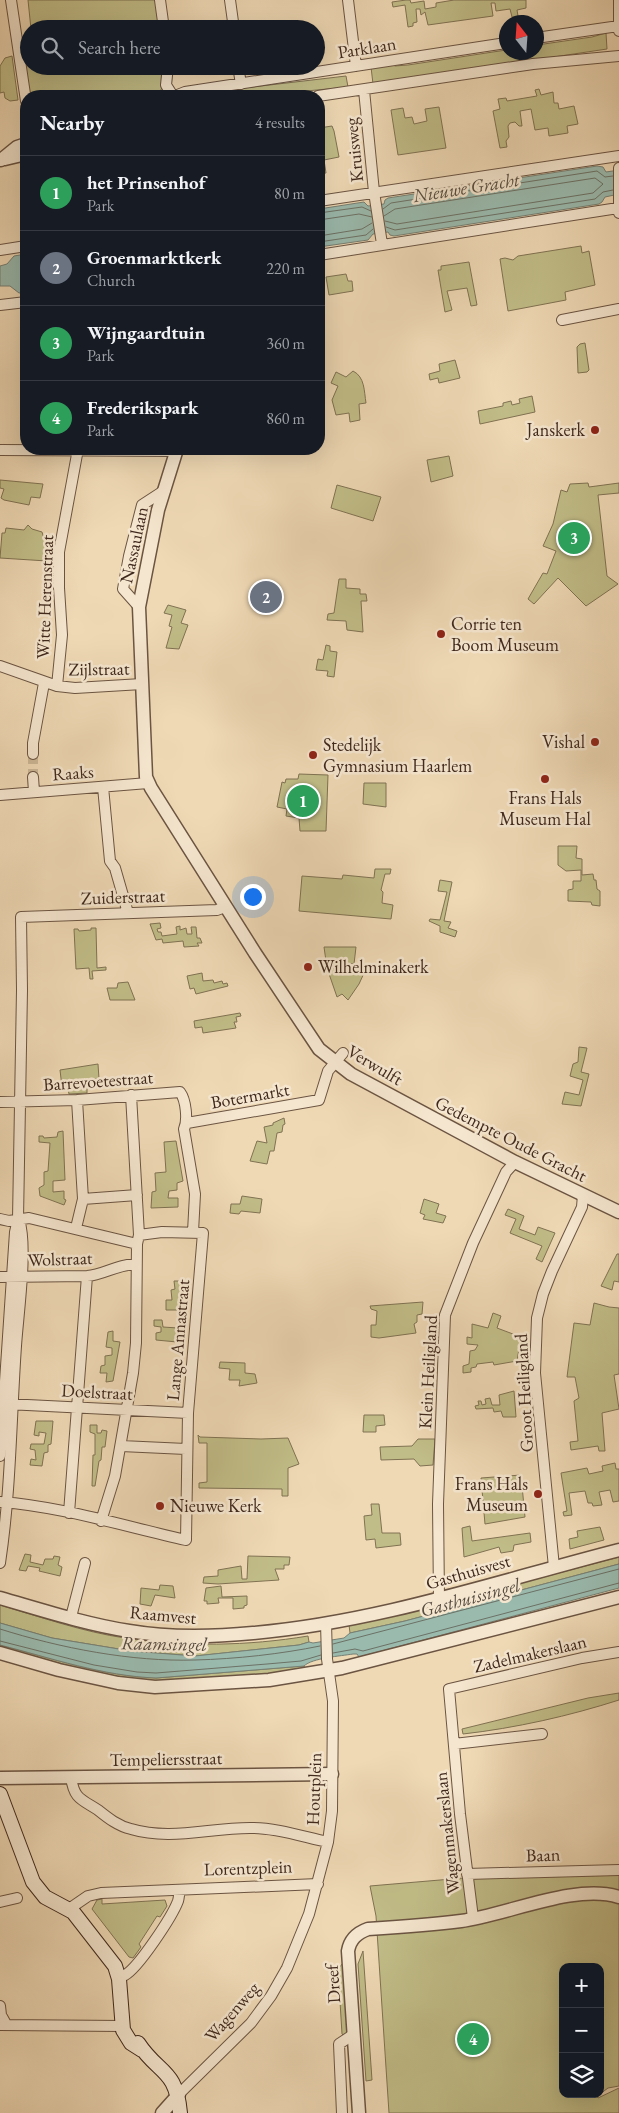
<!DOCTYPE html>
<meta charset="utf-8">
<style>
body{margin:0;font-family:"EB Garamond",serif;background:#242831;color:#f1f3f6}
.controls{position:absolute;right:15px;bottom:15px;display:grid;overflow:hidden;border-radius:10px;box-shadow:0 5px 20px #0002}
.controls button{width:45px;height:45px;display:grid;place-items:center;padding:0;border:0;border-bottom:1px solid #363941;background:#171b24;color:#f1f3f6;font:25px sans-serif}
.compass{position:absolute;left:499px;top:15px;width:45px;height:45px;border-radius:50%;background:#171b24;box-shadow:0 5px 20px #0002;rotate:343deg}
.you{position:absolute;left:252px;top:896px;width:18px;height:18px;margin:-12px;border:4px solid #fff;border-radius:50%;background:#1a73e8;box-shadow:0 0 0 8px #1a73e833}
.badge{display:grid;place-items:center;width:32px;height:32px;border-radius:50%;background:#d93025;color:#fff;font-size:16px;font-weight:700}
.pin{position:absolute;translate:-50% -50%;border:2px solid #fff;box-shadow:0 1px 5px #0006}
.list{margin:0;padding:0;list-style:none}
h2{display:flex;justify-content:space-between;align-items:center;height:65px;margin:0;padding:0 20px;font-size:21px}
h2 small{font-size:16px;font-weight:400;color:#9ea1a6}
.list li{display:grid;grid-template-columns:32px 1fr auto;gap:15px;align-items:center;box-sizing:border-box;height:75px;padding:0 20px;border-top:1px solid #363941}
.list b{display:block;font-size:19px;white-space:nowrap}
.list p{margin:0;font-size:16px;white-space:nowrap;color:#9ea1a6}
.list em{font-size:16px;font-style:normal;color:#9ea1a6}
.icon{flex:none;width:28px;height:28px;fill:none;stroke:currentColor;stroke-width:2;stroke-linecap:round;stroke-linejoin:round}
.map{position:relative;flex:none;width:619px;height:2113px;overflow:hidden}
.search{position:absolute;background:#171b24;box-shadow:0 5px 20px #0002;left:20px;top:20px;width:305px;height:55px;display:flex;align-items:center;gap:12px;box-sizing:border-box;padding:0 18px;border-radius:28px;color:#9ea1a6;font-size:19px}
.panel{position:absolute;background:#171b24;box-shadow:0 5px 20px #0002;left:20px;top:90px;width:305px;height:365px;border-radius:20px}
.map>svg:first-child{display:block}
</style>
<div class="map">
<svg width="619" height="2113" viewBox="0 0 619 2113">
<rect width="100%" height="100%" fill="#efd9b5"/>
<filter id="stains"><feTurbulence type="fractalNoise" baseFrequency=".004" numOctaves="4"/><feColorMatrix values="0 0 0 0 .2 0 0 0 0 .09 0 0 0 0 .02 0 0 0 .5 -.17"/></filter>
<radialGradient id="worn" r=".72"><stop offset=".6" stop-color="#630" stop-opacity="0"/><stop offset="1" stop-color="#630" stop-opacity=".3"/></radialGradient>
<path fill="#c1bd88" stroke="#807252" d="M28,0H156L160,29H31Z
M406,0H410L411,3L424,1L425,9L436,7V3L454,0H526V8L517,10L518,16L512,17L510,9L496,11L495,3H491L493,16L428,25L425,12L421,15L420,9H416L417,22L413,23V26L408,27L405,5L393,7L392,2Z
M606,33L607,49L373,84L371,67L391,63L395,66L408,65L506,50V52H536L537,45L592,37Z
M22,50L29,51V66H163L162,88L157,96H29Z
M12,56L18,100L10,101L5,98L4,92L0,93V66L5,58Z
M346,76L348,87L254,96H193V94Z
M539,89L541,95L553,92L554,103H558L559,109L574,106L578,124L567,126L568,133L549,136L548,128L535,130L531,109L520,111L522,126H519L515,122L510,123L508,126L509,137L506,141L507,147L500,148L493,111L500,109L498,99L506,98L507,101L537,96L535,90Z
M439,107L446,148L398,155L391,110L403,108L405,118L412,117L414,124L427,121L425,109Z
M332,126L334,131L339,157L324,160L326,173L319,174V128Z
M581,246L582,253L589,251L595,285L565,292L566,300L508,311L500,259L505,258L513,260L518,256Z
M469,262L477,305L471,306L467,288L447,291L452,310L445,312L438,270H441V266Z
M346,274L348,281H352L353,291L329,295L326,277Z
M585,343L589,370L587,372L578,373L577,347L580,344Z
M455,360L460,378L439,383L438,378L430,380L429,374L440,371L439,364Z
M353,371C365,377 364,391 366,403L359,404L360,420L350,422L349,413L336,415L332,400L338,386L331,383L336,372L346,377Z
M532,396L535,412L480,424L478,411L503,406V403L511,401L512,405L520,403L519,399Z
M449,456L453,476L431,482L427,460Z
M0,480L43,484L40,498L31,497L29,505L4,500L1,498L4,489L0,488Z
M588,483L589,487L619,483V493L598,495L607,576L618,584L586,606L558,578L534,604L528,599L543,573L547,574L556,551L543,546L553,524L561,490L567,492L570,484Z
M337,485L381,497L373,521L331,508Z
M28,525L32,529L42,532L45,542L49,548L47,561L0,558L2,533H5L6,528L24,530Z
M339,579H346V588L360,589V594H366L367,601H361L363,632L347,630L346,621L327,620L328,614L334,613Z
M168,605L186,610L181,623L188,625L179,649L166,648L172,627L169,626L172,615L164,613Z
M326,645L330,646V651L337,652L334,677L327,676L328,671L316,670L318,659L323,660Z
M299,774L328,775L326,831H300L299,818L286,816L287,809L277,807L282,782L285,783L286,779H298Z
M364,783H386V807L363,804Z
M558,846H577L576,858L582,859V875L593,874L594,880H596L597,889L600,891V906L592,905L591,902L568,901V890L573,889V881H581V870L566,871L558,865Z
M375,869H391L390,874H385L381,890L383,892L382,903L393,905L391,919L299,911L302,876L342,879L343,875L374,878Z
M440,880L452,882L444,921L451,922L448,928L457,931L455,937L440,932V926L429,921L430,919L440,920L447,892L438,891Z
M160,923L161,928L157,929L158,932H161L162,936L177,934L176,927L180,926V930L186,928L187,934H192L191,927H196L197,938H200L202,943H197L199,946L184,947L183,941L163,943L162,939L156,940L150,924Z
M91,928H96L97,968L106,967V970L92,971L93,979H90L89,968L76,969L74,929H78L79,931L91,930Z
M324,947H356L354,964L326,961Z
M327,968L365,971L359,984L348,1000L342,994L337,997Z
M202,973L203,981L213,980L214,983L222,981L223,984L227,983L228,986L196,994L194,988L190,989L187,976Z
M128,982L135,1000H110L107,988H117L118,983Z
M240,1013L241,1016L236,1017L237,1022H234L236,1028L203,1033L202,1027L195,1028L194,1021Z
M579,1047L587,1048L581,1072L589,1074L581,1106L562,1104L565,1092L579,1095L583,1080L570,1076L573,1064L578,1062Z
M98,1064L99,1079H87V1093L69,1094L68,1089L62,1087L60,1070Z
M284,1118L285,1124L283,1125L282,1132L277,1133L274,1151H270L267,1164L250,1161L257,1141L267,1143L264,1127L273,1125V1123Z
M63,1131L65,1180L53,1181V1192L64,1191V1199L66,1200L64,1205L40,1196L39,1188L44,1185V1172L48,1171L50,1143L39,1142V1136H43L44,1138L57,1137L58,1132Z
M176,1141L183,1181L177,1183V1190L169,1191L168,1198H178V1207L151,1208L152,1192L156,1191L155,1173L166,1172L164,1142Z
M242,1196L262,1199L260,1213L241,1211L239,1214L230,1213L231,1204H240Z
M424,1199L439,1204L436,1213L446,1216L443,1223L423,1219L425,1215L420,1213Z
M508,1209L524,1216L519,1229L535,1235L538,1227L555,1233L542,1262L536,1259L542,1246L510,1233L516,1219L505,1215Z
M617,1254H619V1282L614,1281L612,1290L601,1286Z
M174,1281H183L179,1301L182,1302L181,1310H166V1300H172L171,1290L175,1289Z
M423,1302L422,1314L417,1315V1322L414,1324L416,1333L379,1338L371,1337V1325H376L377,1311L371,1309L370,1306Z
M594,1303L609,1307L619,1308V1374L614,1375L619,1409L602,1413L605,1451H599L598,1446L571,1450L570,1442L578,1441L574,1401L579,1398L575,1377H567L574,1323L590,1325Z
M493,1313L501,1316L497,1328L521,1337L517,1361L494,1365L493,1362L477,1364L476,1367L471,1368V1372L463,1373V1366L469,1364L470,1351L475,1350L478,1345L467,1344V1337L472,1338V1324L488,1328Z
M154,1320H162L163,1327L178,1328L177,1342L156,1340V1333L161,1332V1327L154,1326Z
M113,1331V1341L120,1342L113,1381L106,1382L107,1373H100L101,1366L105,1365V1356L112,1355V1348L106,1347L108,1332Z
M220,1362L245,1363V1373L255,1374L257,1383L239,1386L240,1380H229L230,1369L219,1368Z
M514,1391L516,1417H503L501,1411L494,1412L493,1408L476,1409L475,1406L479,1405L478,1401H481L482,1405L486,1404L485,1399L490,1398L492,1405H500L499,1395Z
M364,1415H384L385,1425L376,1426V1432H363Z
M36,1421H53L51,1444L48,1445V1452L44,1453L42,1466L30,1465L31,1459L36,1460L35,1450L30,1449L31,1444H44L46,1433L39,1432V1436L34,1435Z
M90,1425H97V1433H101L102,1430L107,1431L105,1447H102L101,1460L99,1461L95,1486H92L93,1455H95V1434L90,1432Z
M198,1435L200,1437L261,1439L288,1438L299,1464L288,1468V1496H282V1489L199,1488V1483L207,1482V1443H199Z
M418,1439H435L433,1465L420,1466L414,1459L381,1460L380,1447L412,1446Z
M615,1463L616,1469H619V1501L613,1502L610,1490L599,1492L602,1505L593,1506L592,1503H588L585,1491L569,1493L572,1515L564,1516L563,1512L567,1511L561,1473L587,1468L589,1474L603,1471L602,1466Z
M521,1475L525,1517L485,1524L481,1478Z
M371,1504H379L382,1533H400L401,1545L376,1548L375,1539L366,1540L364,1516L372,1515Z
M470,1526L472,1541L530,1533L531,1542L514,1545L513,1551L501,1553L499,1547L464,1557L462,1528Z
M600,1527L604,1540L570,1549L569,1539L578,1537L577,1531Z
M25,1554L31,1555L30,1562L43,1565L45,1559H53L54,1556L60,1557L58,1565L62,1567L60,1576L39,1571L40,1568L28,1566L26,1571L19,1570Z
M248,1556L290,1557L289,1565H284V1569H275L279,1580L218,1584L203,1583L204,1577L218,1576V1570L241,1566L242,1579H247Z
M619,1557V1564L405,1621L350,1633L349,1625L404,1614Z
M160,1585L173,1586L175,1598L155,1595L151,1606L140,1604L141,1588L159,1590Z
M221,1586L222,1597L247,1596V1605L244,1606V1608L233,1609V1598H218L219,1603L207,1604V1601H204L206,1588Z
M0,1605C41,1617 83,1632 125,1638C185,1647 248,1646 308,1636L309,1642L299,1645L195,1656L131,1651L52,1638L0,1623Z
M0,1645C51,1658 103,1676 156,1678L304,1666L305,1669L271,1675L156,1682L86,1672L0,1647Z
M619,1693V1700C569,1716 516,1728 463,1734L462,1729L588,1698Z
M619,1871V2086L608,2088L600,2094V1967H563V2094H600L597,2096L598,2098L619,2088V2113H389L376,1916L370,1886L475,1877Z
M102,1899V1904L165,1900L167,1906L160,1917L157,1916L139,1944L141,1947L133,1958L129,1957L92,1909L97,1900Z
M363,1951L372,2080L366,2081L358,1964Z
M343,1963L348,2032L344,2036L342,2034L338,1969Z"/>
<path fill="#9abaae" stroke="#768074" d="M597,166L603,167L606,172L619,170V194L605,197L602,202L599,204L394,236L390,235L388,232L373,234L368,240L319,247V209L364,202L368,206L384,204L385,200L388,198Z
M26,254V292L19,293L10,286H0V266L7,264L14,256Z
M619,1564V1588L359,1657L357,1654H353C341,1656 312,1658 304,1666L156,1678C103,1676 51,1658 0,1645V1623L52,1638L131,1651L195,1656L299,1645L309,1642L313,1643L344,1638L350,1633L405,1621Z"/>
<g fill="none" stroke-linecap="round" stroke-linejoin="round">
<path stroke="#6c7165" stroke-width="1" d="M383,209L391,203L597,171L605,177L613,176
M319,213L362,207L371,211
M384,216L395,209L595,178L603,184L593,193L397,224L385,221
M319,220L359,214L372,217
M386,227L395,230L595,199L603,192L613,190
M319,236L362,229L372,223
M319,242L366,235L373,229
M0,1629C60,1648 132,1662 195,1660C236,1659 281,1654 320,1646
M0,1641L94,1665L137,1672L156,1673L267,1664L301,1661L321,1655
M333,1644L619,1569
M333,1653L355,1649L363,1651L619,1583"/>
<path stroke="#ccb696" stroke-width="10" stroke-dasharray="10 5" stroke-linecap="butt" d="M33,754V777"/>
<g stroke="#6b5442" stroke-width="12">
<path id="minor" d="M11,0L26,101
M160,0L164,29
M230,0L234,29
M348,0L356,66
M619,0V31
M536,38L619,26
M168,66L166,85L173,96
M238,66L241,84
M364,90L374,192L382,244
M175,96L185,92L506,43
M318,96L533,64L619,56
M319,201L619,156
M619,213V168
M0,250L26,246
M319,255L618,208
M0,305L26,302
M562,320L619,309
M0,450L176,451
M139,607L123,589L129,556L142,505L165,490
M0,666L57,686L75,688L142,684
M57,686L62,635L59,588V552L78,449
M33,754V743L44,683
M33,777L34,792
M103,787L110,861L115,868L128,913
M0,795L148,783
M0,1102L77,1100L180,1092C186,1100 188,1120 184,1129L195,1194L193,1232
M187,1123L319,1100L328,1071L343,1053
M83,1199L137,1195
M0,1219L9,1221L29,1218L137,1244
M76,1228L83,1199L77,1100
M0,1277L87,1276C104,1275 119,1263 136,1265
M7,1404L188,1413
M121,1446L186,1449
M0,1456L15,1232L18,1219L22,990L21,917L217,910L225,907
M0,1502C60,1506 127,1527 186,1540L188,1413L203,1233L162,1232L139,1235
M69,1513L87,1276
M101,1521L115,1476L133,1373L136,1343L137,1244L139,1235L131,1095
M0,1563C11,1490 11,1418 16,1346C18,1315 28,1246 19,1220
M554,1567L535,1373L537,1318L543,1294L552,1271L582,1207L583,1195
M439,1599L438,1504L445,1315L473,1243L506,1172L515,1162
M71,1617L85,1563
M454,1744L542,1734
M71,1777C74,1799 81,1799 98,1810C108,1818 118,1826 131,1829C171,1841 212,1827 253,1828C277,1828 304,1837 328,1842
M467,1874L619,1870
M0,1902L17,1898
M69,1909L88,1896L101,1893L318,1884
M473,1918L460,1814L449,1689L582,1658L619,1652
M125,1975C138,1968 172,1917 178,1901C179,1898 179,1893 180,1890
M0,2006L1,2015L6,2024
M0,2025L123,2026
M179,2094L251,2023L271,1996L287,1968L309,1914L328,1842L332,1811L333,1701L327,1659L326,1623
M342,2113L339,2044L354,2034"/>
</g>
<g stroke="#6b5442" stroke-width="15">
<path id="tertiary" d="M5,159L26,154
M1,160L17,147L26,144
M177,449L158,510L139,607L146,777L151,788L255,953L319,1049L351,1074L515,1162L619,1212
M0,1598C42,1610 85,1624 129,1631C170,1638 212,1637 253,1633C379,1622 498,1581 619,1550
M0,1653L59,1670L118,1683L155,1687L269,1680L342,1668L619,1597
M0,1778L332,1774
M162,2113L179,2094
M359,2113L348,1951C350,1939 357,1933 368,1929C399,1927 430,1925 461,1921C507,1915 575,1883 619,1897"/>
</g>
<g stroke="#3f281c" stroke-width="16">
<path id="secondary" d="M0,1794L33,1882L45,1897L73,1912L115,1966L119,1979L123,2030L131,2043L142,2050
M138,2043C159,2075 176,2068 180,2113"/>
</g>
<use href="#minor" stroke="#f5e6cf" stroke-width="10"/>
<use href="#tertiary" stroke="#f5e6cf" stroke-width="12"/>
<use href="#secondary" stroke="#f5e6cf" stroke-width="14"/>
</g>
<g fill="#8f2418" stroke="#f5e6cf" stroke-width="2">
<circle cx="595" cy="430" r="5"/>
<circle cx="441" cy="634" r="5"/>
<circle cx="595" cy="742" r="5"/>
<circle cx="313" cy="755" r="5"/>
<circle cx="545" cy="779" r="5"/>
<circle cx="308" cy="967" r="5"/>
<circle cx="538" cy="1494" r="5"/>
<circle cx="160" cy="1506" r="5"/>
</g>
<g text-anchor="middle" stroke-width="5" stroke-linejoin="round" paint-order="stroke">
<g font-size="18" fill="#3f281c" stroke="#f5e6cf">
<text transform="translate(367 48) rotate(-9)" y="6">Parklaan</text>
<text transform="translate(354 150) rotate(-96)" y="6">Kruisweg</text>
<text transform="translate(134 545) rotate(-78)" y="6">Nassaulaan</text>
<text transform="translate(45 597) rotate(-88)" y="6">Witte Herenstraat</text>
<text transform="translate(99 669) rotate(-1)" y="6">Zijlstraat</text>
<text transform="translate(73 773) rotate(-4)" y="6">Raaks</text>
<text transform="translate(123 897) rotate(-2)" y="6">Zuiderstraat</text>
<text transform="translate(375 1065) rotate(31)" y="6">Verwulft</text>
<text transform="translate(98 1081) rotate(-4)" y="6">Barrevoetestraat</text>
<text transform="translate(250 1096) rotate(-10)" y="6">Botermarkt</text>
<text transform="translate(511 1139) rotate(27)" y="6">Gedempte Oude Gracht</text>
<text transform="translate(60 1259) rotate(-2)" y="6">Wolstraat</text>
<text transform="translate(178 1340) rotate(-85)" y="6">Lange Annastraat</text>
<text transform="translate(428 1372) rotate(-87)" y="6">Klein Heiligland</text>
<text transform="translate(97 1392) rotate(3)" y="6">Doelstraat</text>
<text transform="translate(524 1393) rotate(-93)" y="6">Groot Heiligland</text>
<text transform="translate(468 1572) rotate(-16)" y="6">Gasthuisvest</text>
<text transform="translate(163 1615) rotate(5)" y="6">Raamvest</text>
<text transform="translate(530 1654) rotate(-13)" y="6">Zadelmakerslaan</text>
<text transform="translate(166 1759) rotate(-1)" y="6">Tempeliersstraat</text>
<text transform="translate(314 1789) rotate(-88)" y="6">Houtplein</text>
<text transform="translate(447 1833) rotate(-96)" y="6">Wagenmakerslaan</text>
<text transform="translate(543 1855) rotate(-2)" y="6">Baan</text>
<text transform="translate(248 1868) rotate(-2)" y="6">Lorentzplein</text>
<text transform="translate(333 1984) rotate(-94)" y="6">Dreef</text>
<text transform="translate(232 2012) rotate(-49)" y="6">Wagenweg</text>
</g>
<g font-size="18" fill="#3f281c" stroke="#f5e6cf" text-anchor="start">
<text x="585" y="436" text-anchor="end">Janskerk</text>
<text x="451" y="630">Corrie ten<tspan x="451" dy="21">Boom Museum</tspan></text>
<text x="585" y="748" text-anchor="end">Vishal</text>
<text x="323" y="751">Stedelijk<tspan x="323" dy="21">Gymnasium Haarlem</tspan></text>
<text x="545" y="804" text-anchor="middle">Frans Hals<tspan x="545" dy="21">Museum Hal</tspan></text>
<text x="318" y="973">Wilhelminakerk</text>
<text x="528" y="1490" text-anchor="end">Frans Hals<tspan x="528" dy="21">Museum</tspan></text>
<text x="170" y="1512">Nieuwe Kerk</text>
</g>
<g font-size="19" font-style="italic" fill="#564c40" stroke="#f5e6cf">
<text transform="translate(466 187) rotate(-9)" y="7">Nieuwe Gracht</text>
<text transform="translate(470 1597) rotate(-15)" y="7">Gasthuissingel</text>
<text transform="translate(164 1643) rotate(1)" y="7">Raamsingel</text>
</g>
</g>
<rect width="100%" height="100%" filter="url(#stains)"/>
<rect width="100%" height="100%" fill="url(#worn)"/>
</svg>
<div class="controls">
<button>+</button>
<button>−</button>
<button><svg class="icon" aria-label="layers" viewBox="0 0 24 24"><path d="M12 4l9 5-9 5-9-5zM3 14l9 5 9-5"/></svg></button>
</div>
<svg class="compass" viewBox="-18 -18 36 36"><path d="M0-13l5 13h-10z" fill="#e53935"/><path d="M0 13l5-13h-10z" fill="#9ea1a6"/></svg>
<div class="you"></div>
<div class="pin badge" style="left:303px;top:801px;background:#2e9e5b">1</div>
<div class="pin badge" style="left:266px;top:597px;background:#6b7280">2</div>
<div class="pin badge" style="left:574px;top:538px;background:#2e9e5b">3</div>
<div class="pin badge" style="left:473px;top:2039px;background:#2e9e5b">4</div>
<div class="search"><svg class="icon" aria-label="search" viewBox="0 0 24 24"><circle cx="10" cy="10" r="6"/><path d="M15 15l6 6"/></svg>Search here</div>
<section class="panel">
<h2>Nearby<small>4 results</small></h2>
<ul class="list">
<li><span class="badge" style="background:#2e9e5b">1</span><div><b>het Prinsenhof</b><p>Park</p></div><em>80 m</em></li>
<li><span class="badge" style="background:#6b7280">2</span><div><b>Groenmarktkerk</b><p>Church</p></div><em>220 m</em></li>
<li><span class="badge" style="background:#2e9e5b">3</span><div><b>Wijngaardtuin</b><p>Park</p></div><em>360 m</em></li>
<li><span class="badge" style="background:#2e9e5b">4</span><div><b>Frederikspark</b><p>Park</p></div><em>860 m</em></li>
</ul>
</section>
</div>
